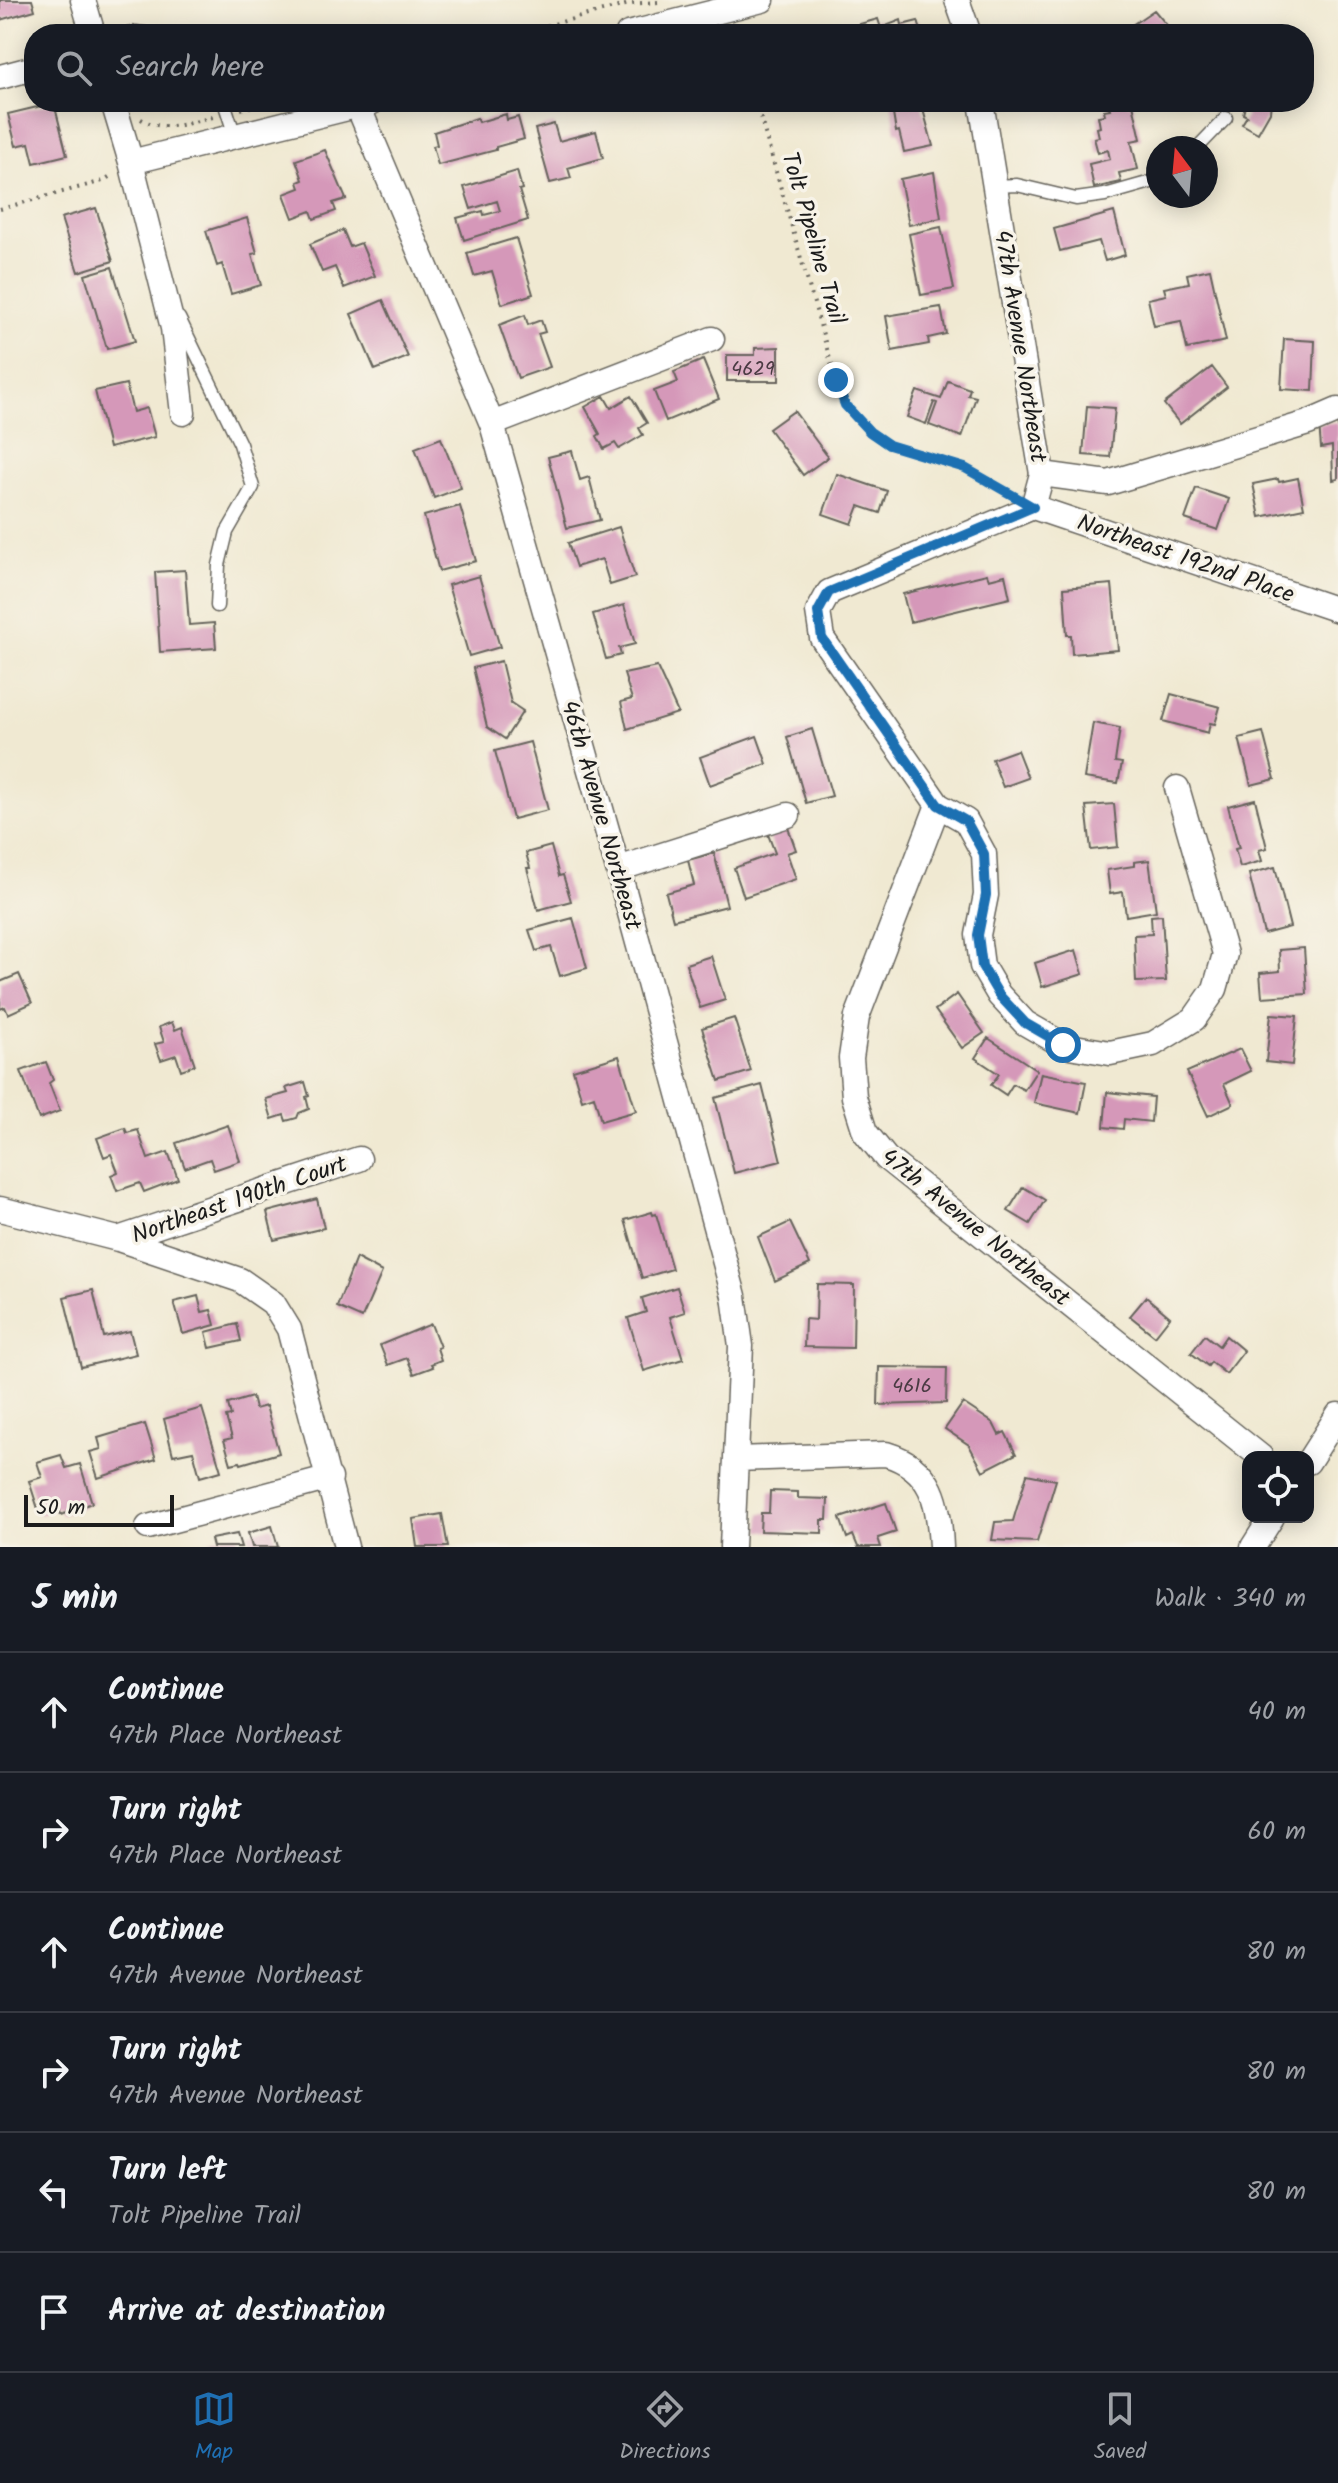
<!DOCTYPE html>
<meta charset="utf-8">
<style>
body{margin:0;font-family:Kalam,sans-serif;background:#20242c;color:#f1f3f6}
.controls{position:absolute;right:24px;bottom:24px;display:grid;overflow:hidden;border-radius:16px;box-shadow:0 4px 20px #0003}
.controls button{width:72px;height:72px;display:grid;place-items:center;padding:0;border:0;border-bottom:2px solid #363941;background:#171b24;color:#f1f3f6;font:40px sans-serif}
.compass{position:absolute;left:1146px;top:136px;width:72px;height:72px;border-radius:50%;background:#171b24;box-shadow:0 4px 20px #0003;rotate:344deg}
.scale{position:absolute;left:24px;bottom:20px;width:150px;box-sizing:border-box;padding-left:8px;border:4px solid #1c1c1c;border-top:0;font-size:22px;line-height:28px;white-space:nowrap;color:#1c1c1c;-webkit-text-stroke:6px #f7f3e8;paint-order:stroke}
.stop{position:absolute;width:24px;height:24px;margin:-18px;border:6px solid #1f6fb2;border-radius:50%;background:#fff}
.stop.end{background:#1f6fb2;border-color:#fff;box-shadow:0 2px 8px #0008}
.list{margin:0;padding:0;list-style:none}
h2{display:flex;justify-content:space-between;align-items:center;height:104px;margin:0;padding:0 32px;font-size:34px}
h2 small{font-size:26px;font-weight:400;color:#9ea1a6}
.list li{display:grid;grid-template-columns:52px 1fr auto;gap:24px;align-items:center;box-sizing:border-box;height:120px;padding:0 32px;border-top:2px solid #363941}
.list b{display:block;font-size:30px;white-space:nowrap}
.list p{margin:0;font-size:26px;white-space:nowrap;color:#9ea1a6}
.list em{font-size:26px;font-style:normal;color:#9ea1a6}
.icon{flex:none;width:44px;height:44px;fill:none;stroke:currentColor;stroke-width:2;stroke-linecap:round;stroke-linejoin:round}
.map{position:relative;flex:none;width:1338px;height:1547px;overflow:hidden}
.search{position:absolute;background:#171b24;box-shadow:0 4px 20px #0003;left:24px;right:24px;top:24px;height:88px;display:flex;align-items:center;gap:20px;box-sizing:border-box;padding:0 28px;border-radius:32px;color:#9ea1a6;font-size:30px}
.sheet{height:824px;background:#171b24}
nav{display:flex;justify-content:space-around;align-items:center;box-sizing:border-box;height:112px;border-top:2px solid #363941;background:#171b24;font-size:22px;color:#9ea1a6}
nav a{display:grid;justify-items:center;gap:4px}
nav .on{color:#1f6fb2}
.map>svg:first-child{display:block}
</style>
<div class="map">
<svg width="1338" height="1547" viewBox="0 0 1338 1547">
<rect width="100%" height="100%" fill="#f7f3e8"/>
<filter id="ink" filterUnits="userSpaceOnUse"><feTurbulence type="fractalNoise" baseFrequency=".0125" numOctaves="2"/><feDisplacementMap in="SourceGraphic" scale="16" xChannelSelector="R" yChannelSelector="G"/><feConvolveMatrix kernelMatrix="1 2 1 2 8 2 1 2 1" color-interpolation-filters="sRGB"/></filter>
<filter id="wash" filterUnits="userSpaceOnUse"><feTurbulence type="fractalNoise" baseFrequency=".006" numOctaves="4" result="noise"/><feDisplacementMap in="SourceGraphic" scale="32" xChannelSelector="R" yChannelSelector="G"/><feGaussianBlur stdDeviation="1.8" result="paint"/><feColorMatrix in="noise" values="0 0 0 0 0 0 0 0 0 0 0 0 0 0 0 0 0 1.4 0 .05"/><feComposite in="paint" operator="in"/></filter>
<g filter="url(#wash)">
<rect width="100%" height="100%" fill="#f0e9d2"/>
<g id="blocks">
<path fill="#d598b9" d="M0,0H32L35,10L0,20Z
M1154,10L1171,30L1166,34H1104L1125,26L1126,29Z
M878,19L881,28L901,20L902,25L918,21L922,34H844L842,29Z
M891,102H921L933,146L904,152L899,131L896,132Z
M1108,102H1126L1127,105L1133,104L1141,139L1131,141L1138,169L1119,173L1121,182L1094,188L1089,164L1110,159L1108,150L1098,153L1094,138L1099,137L1097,128L1100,127L1098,116L1105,115L1104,110L1110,109Z
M1246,102H1271L1270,112L1258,133L1242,124L1247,116L1243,114Z
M54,103L67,155L34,163L29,143L16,146L8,114Z
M506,114L507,120L518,117L524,139L496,147V150L438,165L433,146L437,145L434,132L477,118L479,122Z
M554,124L559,141L596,131L603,158L568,168L571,178L550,183L535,129Z
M325,150L346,199L333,203L336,211L314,219L311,211L293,218L284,194L300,188L298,182L303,180L296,160Z
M517,171L522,189L519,190L528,220L464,240L457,218L483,211L484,215L500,211L497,201L471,209L464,187Z
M934,172L941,218L909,225L900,179Z
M96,208L113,261L78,272L61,218Z
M1114,212L1125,255L1105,261L1099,241L1060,251L1054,229Z
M247,218L257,253L252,254L261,285L231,294L222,264L217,266L206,231Z
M941,227L954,289L921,295L909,234Z
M343,230L350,247L361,243L375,276L344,288L335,267L322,272L310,244Z
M516,238L533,294L502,304L492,271L474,276L467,253Z
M112,267L135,341L107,349L85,275Z
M1210,269L1226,341L1187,349L1181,321L1154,326L1148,299L1166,295L1164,288L1189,283L1187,274Z
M383,300L408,357L375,370L351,314Z
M941,307L946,334L928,338L929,344L892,351L886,316Z
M525,315L528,325L541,320L545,332L538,334L550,367L518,378L499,325Z
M1284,339L1315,341L1313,391L1281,389Z
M779,347V381H727V355H755V348Z
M703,360L719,399L666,421L654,391L678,382L674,372Z
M1212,367L1227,387L1180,424L1164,404Z
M948,381L970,389L968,395L976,397L962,437L929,425L937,403L934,402L926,424L907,417L917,391L941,399Z
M126,384L133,412L147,408L155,437L109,448L95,391Z
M604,396L611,408L631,396L647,423L639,428L643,435L619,449L615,443L604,449L597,436L600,434L585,407Z
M1087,406L1115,408L1110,457L1083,455Z
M794,411L828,457L803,475L769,429Z
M1338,422V479L1333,480L1332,446L1321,448L1319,424Z
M441,438L461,488L434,498L415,448Z
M572,451L580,480L589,477L600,520L567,528L548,457Z
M837,474L887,491L880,513L859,506L852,524L823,514Z
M1298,478L1304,508L1260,517L1253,484L1278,479L1279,482Z
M1196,488L1229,499L1218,530L1185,519Z
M460,506L476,561L439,571L424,516Z
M619,527L635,577L610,585L602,559L576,567L568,543Z
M185,570L189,625L214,623L216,648L160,652L155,572Z
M987,574L989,579L1005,575L1010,598L910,622L903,594Z
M479,576L500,647L469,656L448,585Z
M1112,584L1118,650L1072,654L1071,635H1067L1064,588Z
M624,605L635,644L619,648L621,655L606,659L593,614Z
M501,661L511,703L523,711L505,739L487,727L473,668Z
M657,667L678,713L627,729L621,702L632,699L624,674Z
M1171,694L1220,707L1215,724L1210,723L1208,733L1163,721Z
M1093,723L1120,728L1115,762L1122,763L1118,783L1084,778Z
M812,729L832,796L806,803L787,737Z
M1263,732L1275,779L1251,785L1239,738Z
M757,736L767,764L710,785L700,757Z
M530,742L548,810L513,819L495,751Z
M1017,750L1028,778L1003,787L992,759Z
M1255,799L1267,848L1259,850L1262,861L1240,867L1235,849L1239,848L1228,806Z
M1114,804L1118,847L1091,850L1086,806Z
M786,822L796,850L787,853L796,879L744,897L734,868L775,853L766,829Z
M551,846L559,876L563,875L571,901L538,910L527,868H530L526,853Z
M714,853L727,906L673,920L666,893L694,885L688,860Z
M1149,860L1156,911L1126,916L1123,892L1110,894L1107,870L1134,866V862Z
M1275,867L1290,927L1264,934L1249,874Z
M1162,915L1166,981L1136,982L1134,935L1152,934L1151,916Z
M573,918L587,968L560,976L551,947L536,951L529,930Z
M1304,948L1307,994L1262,997L1260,973L1280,971L1279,950Z
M1076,950L1083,974L1042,987L1035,963Z
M711,956L725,1000L700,1008L686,964Z
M19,974L32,1003L8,1014L5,1007L0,1009V982Z
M957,994L984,1033L962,1048L935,1010Z
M1271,1014L1297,1016L1292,1065L1266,1062Z
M734,1018L751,1071L719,1081L702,1028Z
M172,1022L175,1030L182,1027L195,1065L181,1070L176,1055L161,1060L155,1044L164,1042L159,1027Z
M988,1038L1037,1070L1024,1090L1013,1084L1006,1095L991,1085L999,1074L975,1058Z
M1240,1049L1251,1071L1224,1084L1233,1104L1208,1116L1187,1072Z
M619,1056L636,1111L601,1121L594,1096L582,1100L573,1070Z
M46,1062L53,1080L49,1083L60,1111L39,1119L21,1071Z
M1041,1073L1086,1082L1080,1113L1034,1103Z
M305,1082L309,1096L306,1097L309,1109L299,1113L297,1118L286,1121L284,1115L272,1119L266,1099L288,1093L286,1088Z
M762,1085L781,1161L734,1173L715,1098Z
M1107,1092L1153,1097L1151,1122L1124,1119L1123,1129L1104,1127Z
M228,1125L240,1161L214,1170L210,1159L185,1168L176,1143Z
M125,1128L127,1133L138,1130L148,1159L168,1152L178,1179L144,1192L140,1183L117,1191L111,1175L118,1172L111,1154L104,1157L97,1138Z
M1023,1187L1045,1200L1030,1224L1008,1211Z
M317,1199L324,1228L274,1240L267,1212Z
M652,1212L653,1215L656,1214L672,1269L642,1278L625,1220Z
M790,1222L810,1264L775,1281L758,1237Z
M356,1258L382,1272L362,1318L337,1307Z
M817,1284L854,1285L853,1348L804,1347L805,1319L816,1320Z
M677,1287L685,1312L670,1317L683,1359L644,1371L628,1318L646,1312L642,1298Z
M93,1290L104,1337L130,1331L136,1354L81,1367L64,1297Z
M198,1296L202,1312L211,1310L215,1325L183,1334L174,1302Z
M1146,1297L1170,1317L1155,1336L1130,1316Z
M237,1324L241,1341L210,1348L206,1332Z
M431,1324L440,1347L437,1348L441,1360L431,1364L433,1367L414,1374L407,1358L388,1365L380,1345Z
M1205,1335L1219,1346L1226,1336L1244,1351L1226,1374L1211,1362L1208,1366L1191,1353Z
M879,1367L947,1368L946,1403L878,1405Z
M252,1397L255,1409L266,1406L279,1453L241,1464L240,1462L231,1464L224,1440L232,1438L226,1417L231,1416L228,1404Z
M963,1403L993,1423L999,1435L1005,1432L1016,1454L983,1471L969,1445L945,1429Z
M202,1408L221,1471L200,1477L193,1451L173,1455L164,1419Z
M145,1424L156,1459L98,1478L90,1452L101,1449L98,1438Z
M61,1455L66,1468L80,1464L92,1503L61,1515L59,1508L40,1515L29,1481L42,1477L37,1462Z
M1027,1474L1056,1480L1037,1542L992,1540L995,1522L1013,1521Z
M770,1491L798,1492V1498L828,1499L827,1520H822V1533L760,1531L761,1513H769Z
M886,1503L896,1532L878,1538L881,1547H858L853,1535L847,1538L840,1518Z
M442,1514L448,1547H417L413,1519Z
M272,1526L278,1547H252L248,1533Z
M237,1534L241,1547H213L211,1539Z"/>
</g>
</g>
<g filter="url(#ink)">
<use href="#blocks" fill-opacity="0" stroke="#66645c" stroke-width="2"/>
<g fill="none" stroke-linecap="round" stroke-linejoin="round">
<g stroke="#66645c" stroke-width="15">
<path id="service" d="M128,34L136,32L150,34
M224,102L235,136
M1197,148L1226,118
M995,186L1017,185L1076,199L1105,195L1158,180
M179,318L240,444L253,487L227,532L219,565L217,606"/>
</g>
<g stroke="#66645c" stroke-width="27">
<path id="minor" d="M83,0L93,34
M957,0L969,34
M628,34L762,0
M0,77L34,68
M113,102L131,162L173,328L183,413
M981,102L1042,474L1033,507
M358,106L492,424L618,869L734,1296L741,1346L732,1547
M131,162L372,102
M492,424L712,339
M1042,474L1108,483L1308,423L1338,410
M1033,507L829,592L818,612L822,638L938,805L857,1017L851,1058L854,1097L865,1132L886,1158L1261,1457
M1033,507L1338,610
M938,805L966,821L984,854L986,895L978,935L982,966L999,995L1025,1023L1063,1045L1110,1053L1153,1044L1194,1019L1215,989L1225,954L1177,788
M618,869L788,815
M0,1209L118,1239L240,1280L273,1303L289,1329L346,1547
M118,1239L359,1159
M736,1459L886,1454C933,1468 939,1503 941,1547
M1308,1462L1338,1415
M148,1527L330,1478
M1253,1547L1272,1517"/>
</g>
<path stroke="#66645c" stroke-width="4" stroke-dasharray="2 6" stroke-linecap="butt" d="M516,34L629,4L658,2
M756,102L836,380L845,405L870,432L889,445L965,468L1009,493
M241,109L269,102
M141,119C165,133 188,123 213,117
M0,209L103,181L112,175"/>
<use href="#service" stroke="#fff" stroke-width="12"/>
<use href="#minor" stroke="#fff" stroke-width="24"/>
</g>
</g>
<g fill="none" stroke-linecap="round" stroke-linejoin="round" filter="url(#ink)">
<path stroke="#1f6fb2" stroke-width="10" d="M836,380L845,405L870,432L889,445L965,468L1033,507L829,592L818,612L822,638L938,805L966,821L984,854L986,895L978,935L982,966L999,995L1025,1023L1063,1045"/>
</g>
<g text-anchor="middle" stroke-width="7" stroke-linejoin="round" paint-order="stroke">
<g font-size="20" fill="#4a3b43">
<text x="753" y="375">4629</text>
<text x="912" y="1392">4616</text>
</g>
<g font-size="24" fill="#1c1c1c" stroke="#f7f3e8">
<text transform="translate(814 238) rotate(74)" y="8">Tolt Pipeline Trail</text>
<text transform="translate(1021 346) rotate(81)" y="8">47th Avenue Northeast</text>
<text transform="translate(1186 558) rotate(19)" y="8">Northeast 192nd Place</text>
<text transform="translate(602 815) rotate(74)" y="8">46th Avenue Northeast</text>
<text transform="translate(239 1199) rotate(-19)" y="8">Northeast 190th Court</text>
<text transform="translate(976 1227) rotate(39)" y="8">47th Avenue Northeast</text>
</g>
</g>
</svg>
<div class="controls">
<button><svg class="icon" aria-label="locate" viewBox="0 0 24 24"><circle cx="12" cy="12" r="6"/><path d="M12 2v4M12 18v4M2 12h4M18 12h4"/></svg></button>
</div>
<svg class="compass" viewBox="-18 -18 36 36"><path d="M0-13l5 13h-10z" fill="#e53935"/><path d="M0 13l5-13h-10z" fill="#9ea1a6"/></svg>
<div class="scale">50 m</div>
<div class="stop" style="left:1063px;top:1045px"></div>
<div class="stop end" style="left:836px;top:380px"></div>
<div class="search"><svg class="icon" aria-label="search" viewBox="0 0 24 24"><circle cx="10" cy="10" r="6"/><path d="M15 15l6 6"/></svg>Search here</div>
</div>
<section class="sheet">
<h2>5 min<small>Walk · 340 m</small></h2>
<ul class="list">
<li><svg class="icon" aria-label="ahead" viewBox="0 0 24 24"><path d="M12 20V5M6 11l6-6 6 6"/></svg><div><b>Continue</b><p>47th Place Northeast</p></div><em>40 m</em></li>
<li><svg class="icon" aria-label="right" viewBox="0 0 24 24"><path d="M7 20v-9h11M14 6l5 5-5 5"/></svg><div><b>Turn right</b><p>47th Place Northeast</p></div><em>60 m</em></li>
<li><svg class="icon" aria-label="ahead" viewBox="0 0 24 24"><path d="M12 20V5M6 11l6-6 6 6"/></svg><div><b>Continue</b><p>47th Avenue Northeast</p></div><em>80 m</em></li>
<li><svg class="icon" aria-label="right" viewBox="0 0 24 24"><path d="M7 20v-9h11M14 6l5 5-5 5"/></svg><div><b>Turn right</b><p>47th Avenue Northeast</p></div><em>80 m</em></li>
<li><svg class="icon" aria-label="left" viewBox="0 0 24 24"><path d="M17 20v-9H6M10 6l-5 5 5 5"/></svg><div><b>Turn left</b><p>Tolt Pipeline Trail</p></div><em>80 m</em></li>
<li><svg class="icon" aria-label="arrive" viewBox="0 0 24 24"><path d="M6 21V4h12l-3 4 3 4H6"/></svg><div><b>Arrive at destination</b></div></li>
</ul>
</section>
<nav>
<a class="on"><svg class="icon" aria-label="map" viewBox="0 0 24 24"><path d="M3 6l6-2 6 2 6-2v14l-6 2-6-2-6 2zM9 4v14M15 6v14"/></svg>Map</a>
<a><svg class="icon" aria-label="directions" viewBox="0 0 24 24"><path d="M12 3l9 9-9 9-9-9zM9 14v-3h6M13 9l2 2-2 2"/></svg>Directions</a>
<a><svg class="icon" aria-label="saved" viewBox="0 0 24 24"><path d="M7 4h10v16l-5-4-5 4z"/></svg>Saved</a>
</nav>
